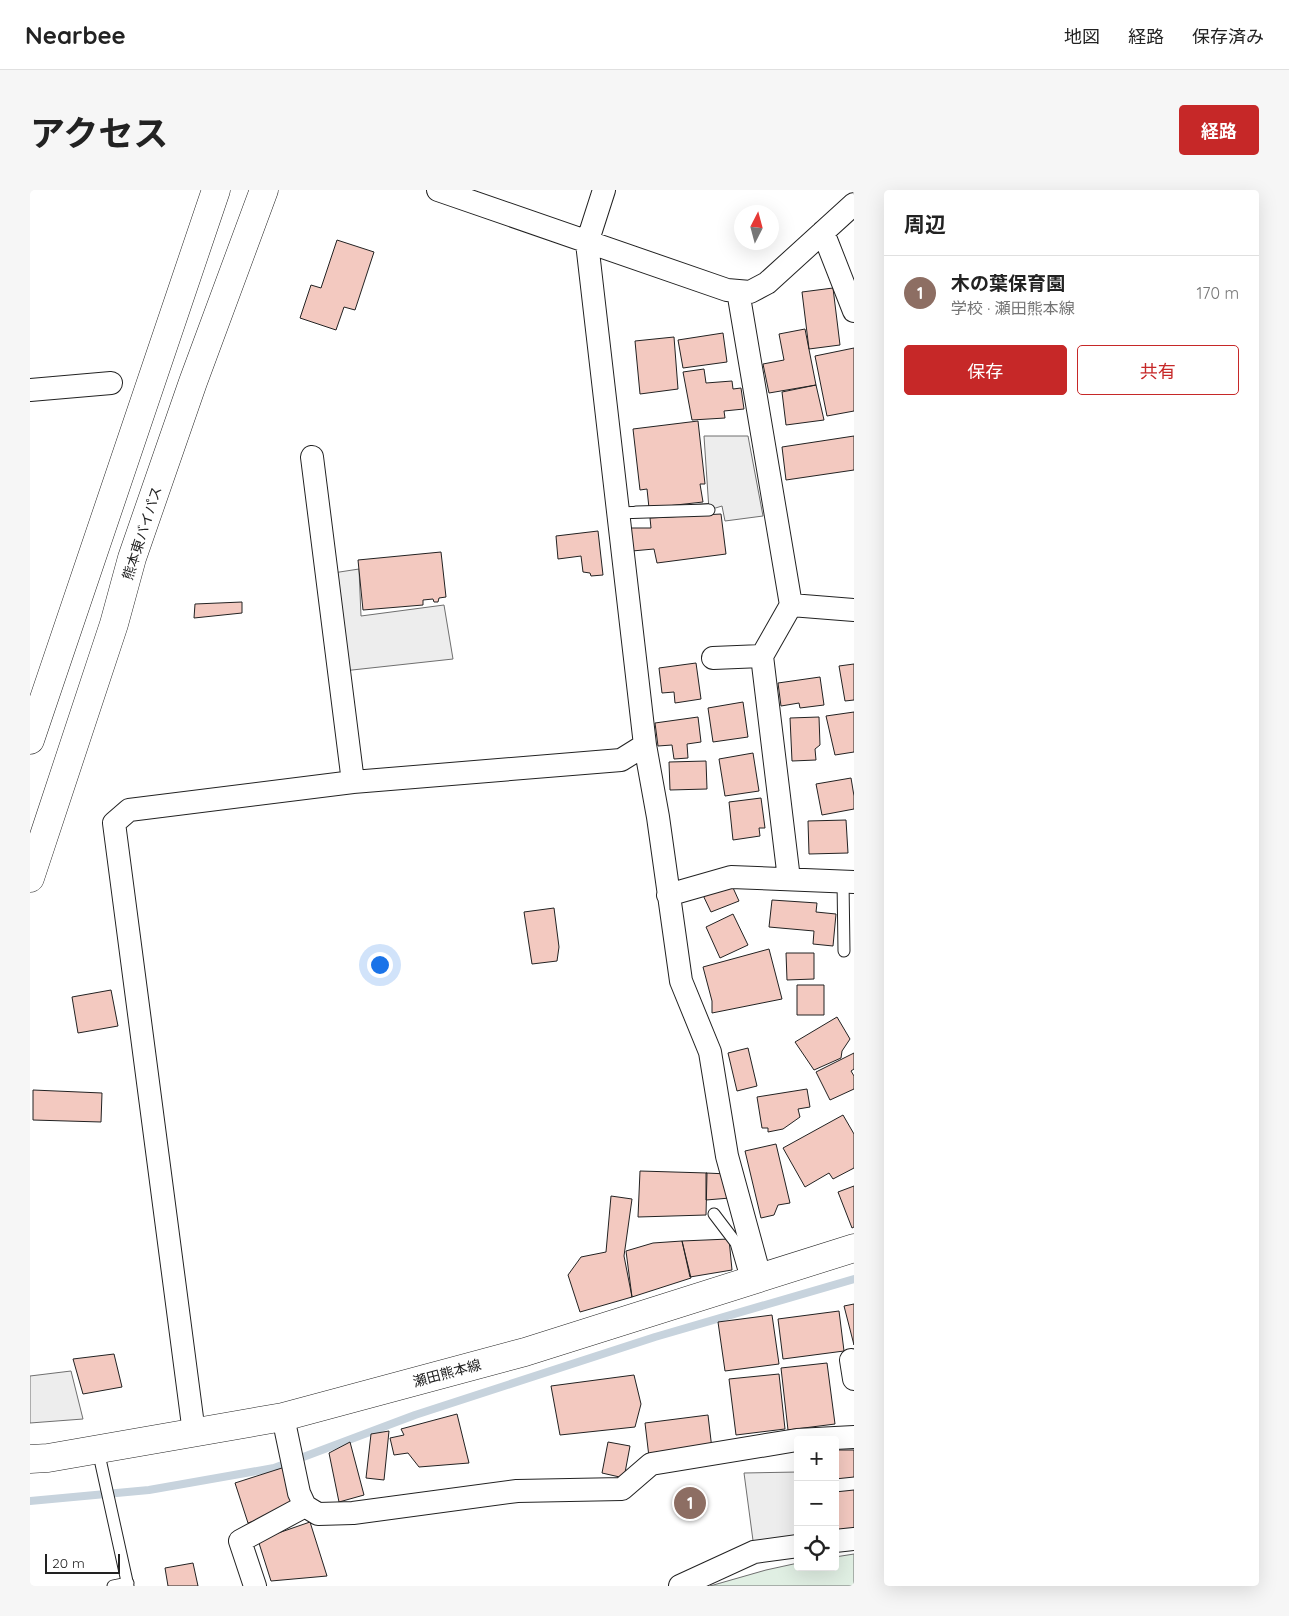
<!DOCTYPE html>
<html lang="ja">
<meta charset="utf-8">
<style>
body{margin:0;font-family:Quicksand,"Noto Sans JP",sans-serif;background:#f6f6f6;color:#222}
.controls{position:absolute;right:15px;bottom:15px;display:grid;overflow:hidden;border-radius:5px;box-shadow:0 5px 20px #0002}
.controls button{width:45px;height:45px;display:grid;place-items:center;padding:0;border:0;border-bottom:1px solid #e0e0e0;background:#fff;color:#222;font:25px sans-serif}
.compass{position:absolute;left:704px;top:15px;width:45px;height:45px;border-radius:50%;background:#fff;box-shadow:0 5px 20px #0002;rotate:6deg}
.scale{position:absolute;left:15px;bottom:12px;width:75px;box-sizing:border-box;padding-left:5px;border:2px solid #222;border-top:0;font-size:14px;line-height:18px;white-space:nowrap;color:#222;-webkit-text-stroke:4px #fff;paint-order:stroke}
.you{position:absolute;left:349px;top:774px;width:18px;height:18px;margin:-12px;border:4px solid #fff;border-radius:50%;background:#1a73e8;box-shadow:0 0 0 8px #1a73e833}
.badge{display:grid;place-items:center;width:32px;height:32px;border-radius:50%;background:#c62828;color:#fff;font-size:16px;font-weight:700}
.pin{position:absolute;translate:-50% -50%;border:2px solid #fff;box-shadow:0 1px 5px #0006}
.list{margin:0;padding:0;list-style:none}
h2{display:flex;justify-content:space-between;align-items:center;height:65px;margin:0;padding:0 20px;font-size:21px}
h2 small{font-size:16px;font-weight:400;color:#767676}
.list li{display:grid;grid-template-columns:32px 1fr auto;gap:15px;align-items:center;box-sizing:border-box;height:75px;padding:0 20px;border-top:1px solid #e0e0e0}
.list b{display:block;font-size:19px;white-space:nowrap}
.list p{margin:0;font-size:16px;white-space:nowrap;color:#767676}
.list em{font-size:16px;font-style:normal;color:#767676}
.actions{display:flex;gap:10px;padding:15px 20px}
.actions a{flex:1;padding:11px 0;border:1px solid #c62828;border-radius:5px;text-align:center;font-size:18px;color:#c62828}
.actions .main{background:#c62828;color:#fff}
.icon{flex:none;width:28px;height:28px;fill:none;stroke:currentColor;stroke-width:2;stroke-linecap:round;stroke-linejoin:round}
.map{position:relative;flex:none;width:824px;height:1396px;overflow:hidden;border-radius:5px}
header{display:flex;align-items:center;gap:30px;box-sizing:border-box;height:70px;padding:0 25px;background:#fff;border-bottom:1px solid #e0e0e0}
header strong{font-size:24px}
nav{display:flex;gap:28px;margin-inline-start:auto;font-size:18px}
.intro{display:flex;align-items:center;justify-content:space-between;box-sizing:border-box;height:120px;padding:0 30px}
h1{margin:0;font-size:35px}
.button{padding:12px 22px;border-radius:5px;background:#c62828;color:#fff;font-size:18px;font-weight:700}
main{display:flex;gap:30px;padding:0 30px}
aside{flex:1;background:#fff;border-radius:5px;box-shadow:0 5px 20px #0002}
.map>svg:first-child{display:block}
</style>
<header>
<strong>Nearbee</strong>
<nav><a>地図</a><a>経路</a><a>保存済み</a></nav>
</header>
<div class="intro"><h1>アクセス</h1><a class="button">経路</a></div>
<main>
<div class="map">
<svg width="824" height="1396" viewBox="0 0 824 1396">
<rect width="100%" height="100%" fill="#fff"/>
<path fill="#e0efe3" stroke="#6f6f6f" d="M824,1364V1396H680L736,1380L768,1373V1377H805V1367Z"/>
<path fill="#ededed" stroke="#6f6f6f" d="M674,246H718L733,326L695,331L692,316L679,320Z
M329,379L331,426L414,415L423,469L313,481L303,383Z
M41,1181L53,1229L0,1233V1186Z
M768,1282V1349L724,1358L714,1283Z"/>
<g fill="none" stroke-linecap="round" stroke-linejoin="round">
<path stroke="#c7d3dd" stroke-width="8" d="M0,1311L119,1300L244,1278L385,1225L625,1147L824,1089"/>
</g>
<path fill="#f3c9c0" stroke="#222" d="M307,50L344,62L325,120L314,117L306,140L270,128L281,95L291,98Z
M803,98L810,155L779,159L772,102Z
M775,139L786,195L739,203L733,174L754,170L749,144Z
M693,143L697,172L653,178L648,150Z
M644,147L648,199L610,204L605,151Z
M824,158V221L797,226L785,166Z
M674,179L676,193L702,191L703,199L711,198L714,219L694,221L695,228L662,230L653,182Z
M786,195L794,230L756,235L752,202Z
M668,231L675,294H670L673,312L619,318L617,299L610,300L603,239Z
M824,246V280L756,290L752,257Z
M691,324L696,364L627,373L624,359L602,361L598,338H621L620,328Z
M568,341L573,385L561,386L560,383L553,382L551,366L528,369L526,346Z
M411,362L416,407L409,408L408,412H404L403,409L393,410V415L333,420L328,370Z
M212,412V423L164,428L165,414Z
M666,473L671,509L645,513L644,502L632,503L629,478Z
M824,474V510L815,511L809,476Z
M790,487L794,515L770,518L769,513L751,516L748,493Z
M713,512L718,547L683,552L678,518Z
M824,522V562L805,565L796,526Z
M668,527L671,552L657,554L658,568L644,569L642,555L628,556L625,533Z
M789,527L790,555L785,559L786,570L762,571L760,528Z
M723,563L729,601L695,606L689,569Z
M676,571L677,599L640,600L639,572Z
M821,588L824,606V619L792,625L786,594Z
M731,608L735,638H729L730,646L703,650L699,612Z
M816,630L818,663L779,664L778,631Z
M699,689L709,711L681,722L671,701Z
M742,710L787,713L786,722L806,724L803,756L783,754L784,741L739,737Z
M524,718L529,757L527,771L502,774L494,722Z
M703,724L718,755L690,768L676,737Z
M739,759L752,809L682,823V811L673,777Z
M756,763H784V789L757,790Z
M767,795H794V825H767Z
M81,800L88,836L48,843L42,807Z
M807,827L820,849L812,861L811,868L784,880L765,852Z
M718,858L727,896L707,901L698,863Z
M824,863V879L821,881L824,886V899L800,910L786,882Z
M777,899L780,917L768,919L770,927L753,939L738,942V938H732L727,907Z
M3,900L72,903L71,932L3,930Z
M813,925L824,944V978L803,989L799,983L775,997L753,958Z
M746,954L760,1013L748,1015L744,1025L731,1028L715,961Z
M610,981L677,983L676,1025L608,1027Z
M676,983L698,984L700,1008L676,1010Z
M824,996V1037L822,1038L808,1002Z
M581,1006L602,1009L594,1066L602,1107L550,1122L538,1085L551,1067L576,1062Z
M699,1049L702,1080L660,1087L652,1051Z
M652,1051L661,1088L602,1107L596,1061L623,1053Z
M824,1114V1155L814,1116Z
M809,1121L814,1161L753,1169L748,1129Z
M742,1125L749,1174L695,1181L688,1132Z
M84,1164L92,1197L53,1204L43,1169Z
M797,1173L805,1234L758,1240L751,1178Z
M749,1184L755,1239L706,1245L699,1189Z
M604,1185L611,1214L605,1237L530,1245L521,1196Z
M427,1224L439,1273L389,1277L378,1263L364,1265L360,1248L374,1245L371,1239Z
M678,1225L682,1259L619,1267L615,1233Z
M359,1241L354,1290L336,1288L341,1244Z
M320,1252L334,1305L309,1312L299,1263Z
M578,1252L600,1256L594,1288L572,1283Z
M805,1260H824V1287L805,1289Z
M255,1277L268,1317L218,1333L205,1293Z
M824,1300V1340L805,1342V1302Z
M280,1332L297,1386L241,1391L228,1350Z
M163,1373L168,1396H138L135,1378Z"/>
<g fill="none" stroke-linecap="round" stroke-linejoin="round">
<g stroke="#222" stroke-width="13">
<path id="lane" d="M587,323L679,320L606,322
M813,691L814,761
M684,1024L706,1053L717,1091
M68,1260L98,1396
M83,1396L98,1393"/>
</g>
<g stroke="#222" stroke-width="24">
<path id="street" d="M408,0L697,100L720,102L737,93L824,14
M574,0L557,53L615,555L628,627L651,791L680,862L697,966L730,1087
M793,42L824,121
M708,101L761,415L824,420
M0,200L81,193
M282,267L323,592
M732,466L759,689
M683,468L732,466L761,415
M638,705L701,687L824,692
M821,1170L824,1189
M253,1227L269,1303L275,1316L288,1324L323,1323L487,1301L592,1299L621,1274L767,1250L824,1247
M164,1243L84,633L99,620L323,592L591,570L615,555
M805,1351L824,1349
M225,1396L210,1351L275,1316
M650,1396L724,1362L768,1356"/>
</g>
<g stroke="#222" stroke-width="29">
<path id="secondary" d="M0,1269L18,1268L253,1227L495,1162L824,1058"/>
</g>
<g stroke="#222" stroke-width="29">
<path id="highway" d="M0,550L186,0
M0,688L84,434L102,368L163,192L234,0"/>
</g>
<use href="#lane" stroke="#fff" stroke-width="11"/>
<use href="#street" stroke="#fff" stroke-width="22"/>
<use href="#secondary" stroke="#fff" stroke-width="28"/>
<use href="#highway" stroke="#fff" stroke-width="28"/>
</g>
<g text-anchor="middle" stroke-width="4" stroke-linejoin="round" paint-order="stroke">
<g font-size="14" fill="#222" stroke="#fff">
<text transform="translate(112 343) rotate(-72)" y="5">熊本東バイパス</text>
<text transform="translate(417 1183) rotate(-15)" y="5">瀬田熊本線</text>
</g>
</g>
</svg>
<div class="controls">
<button>+</button>
<button>−</button>
<button><svg class="icon" aria-label="locate" viewBox="0 0 24 24"><circle cx="12" cy="12" r="6"/><path d="M12 2v4M12 18v4M2 12h4M18 12h4"/></svg></button>
</div>
<svg class="compass" viewBox="-18 -18 36 36"><path d="M0-13l5 13h-10z" fill="#e53935"/><path d="M0 13l5-13h-10z" fill="#767676"/></svg>
<div class="scale">20 m</div>
<div class="you"></div>
<div class="pin badge" style="left:660px;top:1313px;background:#8d6e63">1</div>
</div>
<aside>
<h2>周辺<small></small></h2>
<ul class="list">
<li><span class="badge" style="background:#8d6e63">1</span><div><b>木の葉保育園</b><p>学校 · 瀬田熊本線</p></div><em>170 m</em></li>
</ul>
<div class="actions"><a class="main">保存</a><a>共有</a></div>
</aside>
</main>
